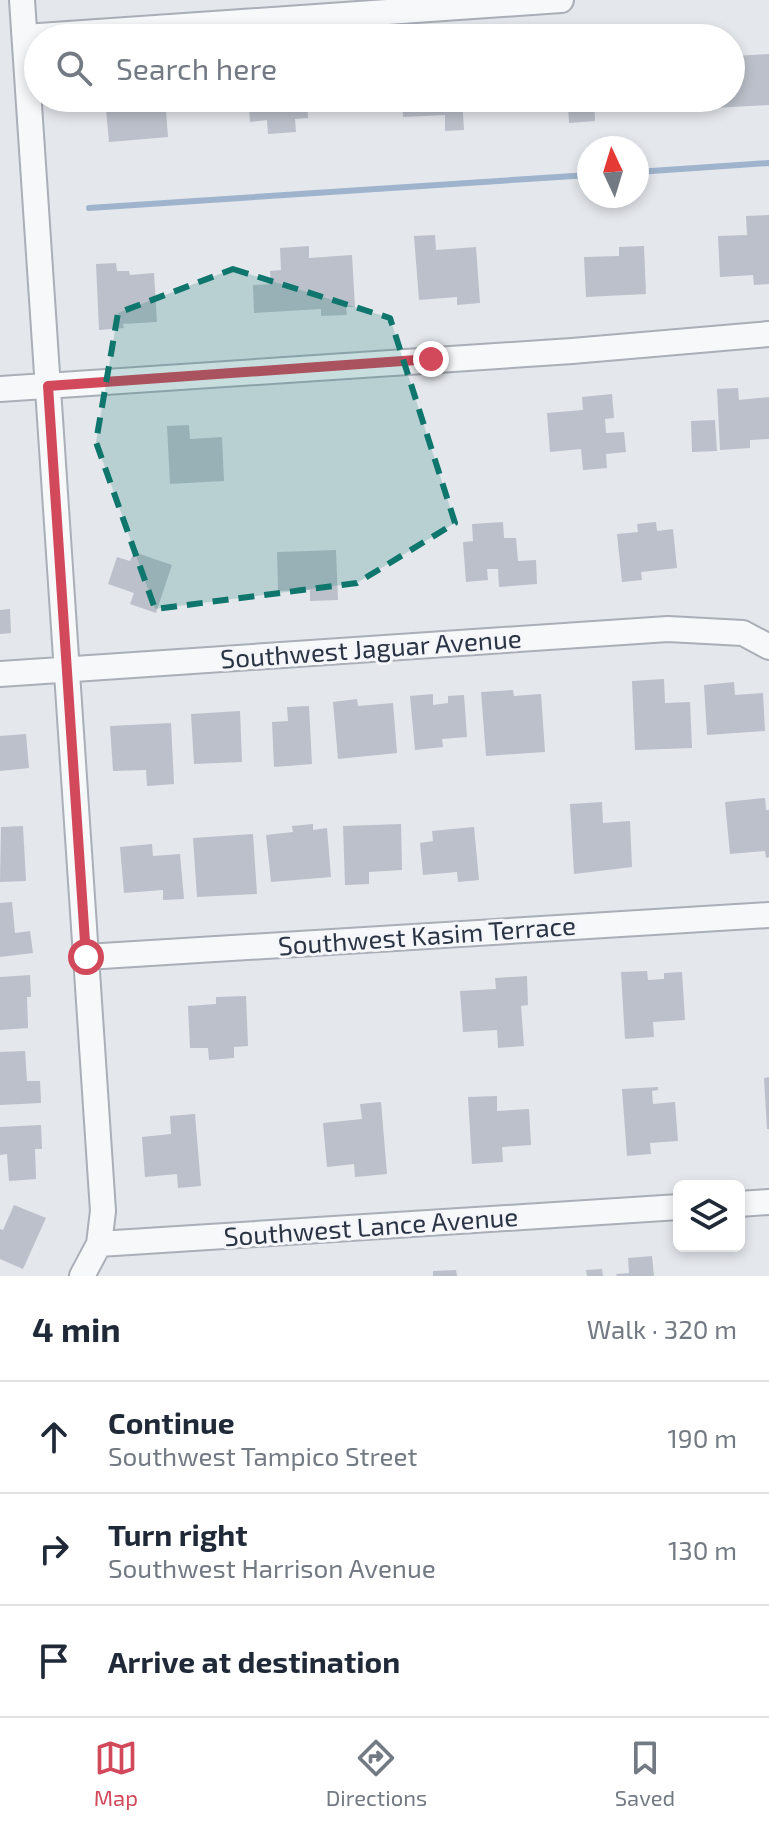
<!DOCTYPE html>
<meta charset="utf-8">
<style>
body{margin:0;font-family:"Exo 2",sans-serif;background:#f6f6f7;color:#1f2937}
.controls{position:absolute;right:24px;bottom:24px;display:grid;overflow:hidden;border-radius:12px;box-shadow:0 4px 12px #0003}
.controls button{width:72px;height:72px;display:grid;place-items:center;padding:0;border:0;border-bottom:2px solid #e0e1e3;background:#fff;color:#1f2937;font:40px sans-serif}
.compass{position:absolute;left:577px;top:136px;width:72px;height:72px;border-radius:50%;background:#fff;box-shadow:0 4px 12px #0003;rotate:356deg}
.stop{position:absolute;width:24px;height:24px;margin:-18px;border:6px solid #d1495b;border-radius:50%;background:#fff}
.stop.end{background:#d1495b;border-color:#fff;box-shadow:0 2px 8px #0008}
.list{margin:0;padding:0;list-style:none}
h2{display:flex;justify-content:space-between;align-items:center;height:104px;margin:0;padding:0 32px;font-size:34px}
h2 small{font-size:26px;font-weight:400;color:#747a83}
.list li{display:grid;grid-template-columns:52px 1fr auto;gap:24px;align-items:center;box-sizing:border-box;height:112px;padding:0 32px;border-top:2px solid #e0e1e3}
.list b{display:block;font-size:30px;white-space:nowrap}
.list p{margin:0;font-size:26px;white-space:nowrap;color:#747a83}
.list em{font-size:26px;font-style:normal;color:#747a83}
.icon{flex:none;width:44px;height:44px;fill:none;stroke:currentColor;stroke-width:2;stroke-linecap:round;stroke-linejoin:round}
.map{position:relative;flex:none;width:769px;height:1276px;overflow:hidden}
.search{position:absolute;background:#fff;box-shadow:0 4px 12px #0003;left:24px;right:24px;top:24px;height:88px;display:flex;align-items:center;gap:20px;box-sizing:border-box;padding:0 28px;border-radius:44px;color:#747a83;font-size:30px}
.sheet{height:440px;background:#fff}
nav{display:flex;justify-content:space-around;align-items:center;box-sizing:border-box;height:112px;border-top:2px solid #e0e1e3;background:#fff;font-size:22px;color:#747a83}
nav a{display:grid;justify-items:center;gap:4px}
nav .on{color:#d1495b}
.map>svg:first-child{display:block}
</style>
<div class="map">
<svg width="769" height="1276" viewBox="0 0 769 1276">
<rect width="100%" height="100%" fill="#e4e7ec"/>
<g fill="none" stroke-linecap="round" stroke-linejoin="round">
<path stroke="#9fb4cc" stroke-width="6" d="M637,172L769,163
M89,208L589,175"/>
</g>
<path fill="#bbc0ca" d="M735,39V56L769,54V105L713,108L712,98H731V40Z
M105,98H165L168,137L109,142Z
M248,98H307L308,118L295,119L296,132L268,134L267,120L250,122Z
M402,98H462L464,130L445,131V115L403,117Z
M536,98H594L595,121L569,123L568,106L537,108Z
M769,215V284L754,285L753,275L720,277L718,236L747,235L746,216Z
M435,235L436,250L476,247L480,303L457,305V297L419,300L414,236Z
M309,246V258L352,255L355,307H346L347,315L321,316V309L254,313L253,285L271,284L270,271L281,270L280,248Z
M644,246L646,294L586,297L584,257L619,256V247Z
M116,263L117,271H129L130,275L154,273L157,322L123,324L124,328L99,330L96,264Z
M738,388L739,400L769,397V439L750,440V448L720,450L717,389Z
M612,394L614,418L605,419L606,433L624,432L626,452L606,454L607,468L583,470L581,449L550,452L547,413L583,410L582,397Z
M715,420L717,451L692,452L691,421Z
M189,425L190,439L222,437L224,481L170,484L167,426Z
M503,522L504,538H516L518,561L536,560L537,584L499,587L498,569H487L488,580L466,582L463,542L473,541L472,524Z
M656,522L657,531L673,529L677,568L641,572L642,580L622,582L617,534L638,532L637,524Z
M336,550L338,600L310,601V590L278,591L277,552Z
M134,552L172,565L156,613L130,604L134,593L108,584L117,557L130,561Z
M10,609L11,633L0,634V610Z
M664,679L665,703L690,702L692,748L635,750L632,681Z
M734,682L735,695L763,693L765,731L707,735L704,685Z
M513,690L514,696L541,694L545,752L486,756L481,692Z
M433,694V705L448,703V696L464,695L467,737L442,739L443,747L415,750L410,696Z
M357,699L358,706L393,703L397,753L338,759L333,702Z
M309,706L312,764L274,767L272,722L288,721L287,707Z
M240,711L242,762L194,764L191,714Z
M171,723L174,784L147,786L146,770L113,771L110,726Z
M26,734L29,768L0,771V736Z
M765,798L766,810H769V857L766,858L765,851L730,854L725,802Z
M602,802L603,823L630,821L632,867L574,874L570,804Z
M313,824V830L327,828L331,877L271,882L266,835L293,832L292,826Z
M401,824L402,870L369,872V884L345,885L343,826Z
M23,826L26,881L0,882L1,827Z
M474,827L479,880L458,882L457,872L423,875L420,843L433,841L432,831Z
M253,834L257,894L197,897L193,838Z
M152,844L153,856L180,854L184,899L163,900V890L124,893L120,847Z
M12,902L15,933L30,931L33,953L0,957V903Z
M647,971L648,980L664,979V973L682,972L685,1020L653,1022L654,1037L625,1039L621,972Z
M30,975L31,997H27L28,1028L0,1030V977Z
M527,976L528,1005L521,1006L524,1046L498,1048L497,1030L463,1032L460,991L496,989L495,978Z
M246,996L248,1046L234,1047V1058L209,1060L208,1048H190L188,1006L216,1004V997Z
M25,1051L27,1081H40L41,1103L0,1105V1052Z
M769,1077V1129H767L764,1078Z
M658,1087V1090L652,1091L653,1104L675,1102L678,1141L650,1143L651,1154L627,1156L622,1089Z
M497,1096V1111L529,1109L531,1145L502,1147L503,1162L472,1164L468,1097Z
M381,1102L387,1174L355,1177L354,1164L327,1167L323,1123L362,1119L360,1104Z
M195,1114L201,1186L178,1188L177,1174L145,1177L142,1137L171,1134L170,1116Z
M41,1125L42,1149H35L36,1179L9,1181L7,1154L0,1155V1127Z
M14,1205L46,1218L23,1269L0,1259V1229L3,1230Z
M652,1256L654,1276H617L616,1274L629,1273L628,1258Z
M602,1269L603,1276H587L586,1270Z
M456,1270L457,1276H433V1271Z"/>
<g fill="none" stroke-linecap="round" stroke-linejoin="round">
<g stroke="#a9aeb7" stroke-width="28">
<path id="street" d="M22,0L103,1211L99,1244
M25,37L561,0
M0,389L572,351L769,334
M0,674L668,629L743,633L769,647
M86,957L769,915
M739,1204L769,1202
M82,1276L99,1244L679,1207"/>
</g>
<use href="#street" stroke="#f7f8fa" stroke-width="24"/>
</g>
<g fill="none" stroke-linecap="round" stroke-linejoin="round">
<path stroke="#d1495b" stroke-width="10" d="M86,957L48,386L431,359"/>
</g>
<path fill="#0f766e" fill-opacity="0.2" stroke="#0f766e" stroke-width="6" stroke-dasharray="16 10" stroke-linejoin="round" d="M233,269L390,318L455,523L357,583L155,609L96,442L118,313Z"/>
<g text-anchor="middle" stroke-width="6" stroke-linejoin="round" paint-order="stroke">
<g font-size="26" fill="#2b3445" stroke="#f4f6f9">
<text transform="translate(371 649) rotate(-4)" y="9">Southwest Jaguar Avenue</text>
<text transform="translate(427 936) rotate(-4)" y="9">Southwest Kasim Terrace</text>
<text transform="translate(371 1227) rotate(-4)" y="9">Southwest Lance Avenue</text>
</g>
</g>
</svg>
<div class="controls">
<button><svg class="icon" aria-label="layers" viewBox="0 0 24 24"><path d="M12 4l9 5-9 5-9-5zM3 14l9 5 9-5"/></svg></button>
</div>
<svg class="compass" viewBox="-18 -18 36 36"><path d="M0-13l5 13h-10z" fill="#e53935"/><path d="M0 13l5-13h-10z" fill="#747a83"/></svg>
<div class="stop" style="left:86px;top:957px"></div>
<div class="stop end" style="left:431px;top:359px"></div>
<div class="search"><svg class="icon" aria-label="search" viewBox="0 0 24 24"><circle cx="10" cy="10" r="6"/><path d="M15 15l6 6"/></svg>Search here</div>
</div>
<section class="sheet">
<h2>4 min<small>Walk · 320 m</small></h2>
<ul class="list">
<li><svg class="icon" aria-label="ahead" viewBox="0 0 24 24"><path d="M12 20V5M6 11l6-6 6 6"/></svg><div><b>Continue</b><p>Southwest Tampico Street</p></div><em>190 m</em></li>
<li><svg class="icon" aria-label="right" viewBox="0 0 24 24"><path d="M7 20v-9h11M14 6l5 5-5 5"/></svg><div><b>Turn right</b><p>Southwest Harrison Avenue</p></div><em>130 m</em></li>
<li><svg class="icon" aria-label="arrive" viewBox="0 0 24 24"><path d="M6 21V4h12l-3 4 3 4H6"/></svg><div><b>Arrive at destination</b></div></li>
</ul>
</section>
<nav>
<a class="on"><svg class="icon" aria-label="map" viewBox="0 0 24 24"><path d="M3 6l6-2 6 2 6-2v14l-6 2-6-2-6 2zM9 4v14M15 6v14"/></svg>Map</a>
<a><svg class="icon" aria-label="directions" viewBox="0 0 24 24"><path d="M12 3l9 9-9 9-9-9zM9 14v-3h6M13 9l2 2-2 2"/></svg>Directions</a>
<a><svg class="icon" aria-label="saved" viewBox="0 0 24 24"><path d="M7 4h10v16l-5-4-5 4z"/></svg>Saved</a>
</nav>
